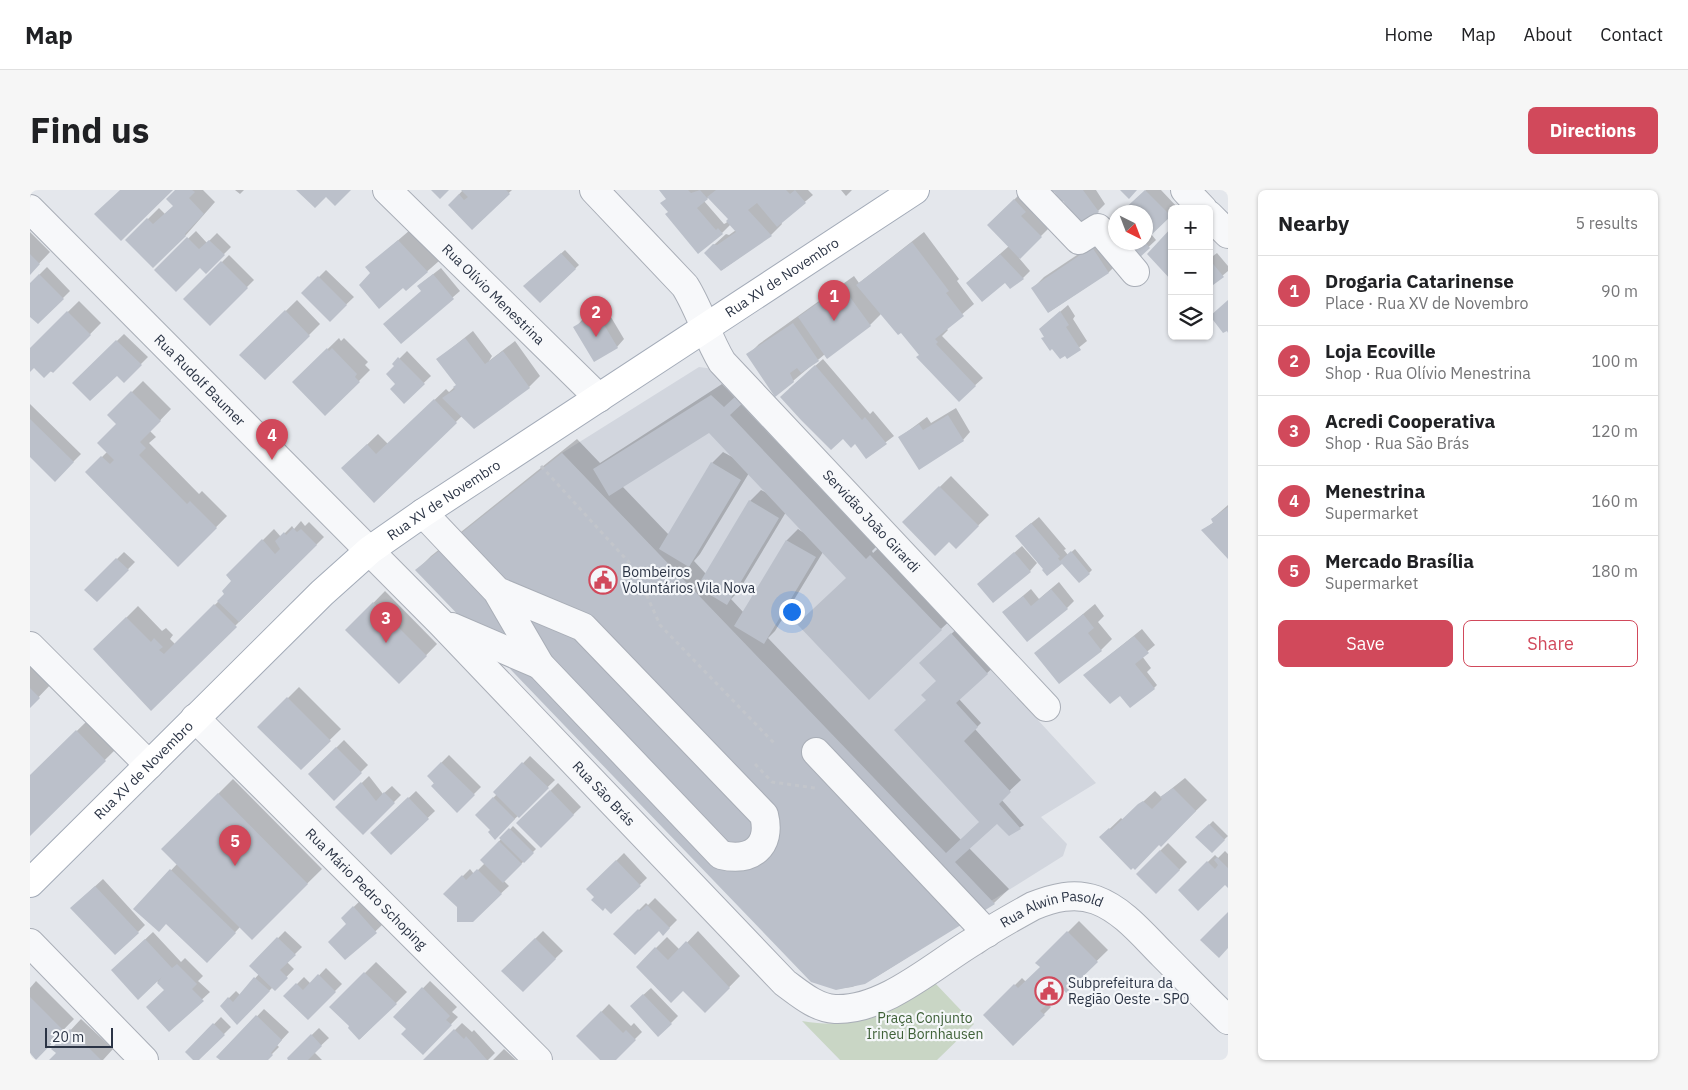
<!DOCTYPE html>
<meta charset="utf-8">
<style>
body{margin:0;font-family:"IBM Plex Sans",sans-serif;background:#f6f6f6;color:#202124}
.controls{position:absolute;right:15px;top:15px;display:grid;overflow:hidden;border-radius:8px;box-shadow:0 1px 4px #0004}
.controls button{width:45px;height:45px;display:grid;place-items:center;padding:0;border:0;border-bottom:1px solid #e0e0e0;background:#fff;color:#202124;font:25px sans-serif}
.compass{position:absolute;left:1078px;top:15px;width:45px;height:45px;border-radius:50%;background:#fff;box-shadow:0 1px 4px #0004;rotate:138deg}
.scale{position:absolute;left:15px;bottom:12px;width:68px;box-sizing:border-box;padding-left:5px;border:2px solid #2b3445;border-top:0;font-size:14px;line-height:18px;white-space:nowrap;color:#2b3445;-webkit-text-stroke:4px #f4f6f9;paint-order:stroke}
.you{position:absolute;left:761px;top:421px;width:18px;height:18px;margin:-12px;border:4px solid #fff;border-radius:50%;background:#1a73e8;box-shadow:0 0 0 8px #1a73e833}
.badge{display:grid;place-items:center;width:32px;height:32px;border-radius:50%;background:#d1495b;color:#fff;font-size:16px;font-weight:700}
.pin{position:absolute;translate:-50% -41px;filter:drop-shadow(0 1px 2px #0008)}
.pin::after{content:'';position:absolute;top:26px;width:18px;height:15px;background:inherit;clip-path:polygon(0 0,100% 0,50% 100%)}
.list{margin:0;padding:0;list-style:none}
h2{display:flex;justify-content:space-between;align-items:center;height:65px;margin:0;padding:0 20px;font-size:21px}
h2 small{font-size:16px;font-weight:400;color:#757577}
.list li{display:grid;grid-template-columns:32px 1fr auto;gap:15px;align-items:center;box-sizing:border-box;height:70px;padding:0 20px;border-top:1px solid #e0e0e0}
.list b{display:block;font-size:19px;white-space:nowrap}
.list p{margin:0;font-size:16px;white-space:nowrap;color:#757577}
.list em{font-size:16px;font-style:normal;color:#757577}
.actions{display:flex;gap:10px;padding:15px 20px}
.actions a{flex:1;padding:11px 0;border:1px solid #d1495b;border-radius:8px;text-align:center;font-size:18px;color:#d1495b}
.actions .main{background:#d1495b;color:#fff}
.icon{flex:none;width:28px;height:28px;fill:none;stroke:currentColor;stroke-width:2;stroke-linecap:round;stroke-linejoin:round}
.map{position:relative;flex:none;width:1198px;height:870px;overflow:hidden;border-radius:8px}
header{display:flex;align-items:center;gap:30px;box-sizing:border-box;height:70px;padding:0 25px;background:#fff;border-bottom:1px solid #e0e0e0}
header strong{font-size:24px}
nav{display:flex;gap:28px;margin-inline-start:auto;font-size:18px}
.intro{display:flex;align-items:center;justify-content:space-between;box-sizing:border-box;height:120px;padding:0 30px}
h1{margin:0;font-size:35px}
.button{padding:12px 22px;border-radius:8px;background:#d1495b;color:#fff;font-size:18px;font-weight:700}
main{display:flex;gap:30px;padding:0 30px}
aside{flex:1;background:#fff;border-radius:8px;box-shadow:0 1px 4px #0004}
.map>svg:first-child{display:block}
</style>
<header>
<strong>Map</strong>
<nav><a>Home</a><a>Map</a><a>About</a><a>Contact</a></nav>
</header>
<div class="intro"><h1>Find us</h1><a class="button">Directions</a></div>
<main>
<div class="map">
<svg width="1198" height="870" viewBox="0 0 1198 870">
<rect width="100%" height="100%" fill="#e4e7ec"/>
<path fill="#d2d6de" d="M669,177L684,179L1066,593L1011,627L1037,654L1033,666L961,711L532,263Z"/>
<path fill="#c9d6c5" d="M904,792L944,834L907,870H810L772,831C833,841 854,821 904,792Z"/>
<path fill="#0003" fill-rule="evenodd" d="M147,0H173L185,12L156,45L97,50L129,18L135,24L144,16Z
M205,0H214L210,4Z
M433,0H482L442,38L419,15Z
M630,0H778L783,5L751,32L752,34L741,45L692,80L675,63L696,44L699,45L706,40L701,34L692,43L639,22L637,8ZM680,6L700,29L696,33L694,34L674,11Z
M811,0H822L816,6Z
M1025,0H1066L1075,14L1068,21Z
M1116,0H1131L1148,18L1142,19V24L1121,44L1126,50L1109,66L1096,52H1116V22H1093Z
M992,2L1003,14L998,18L1018,39L989,68L1000,81L993,88L975,91L945,86L979,56L958,35Z
M380,40L409,71L377,99L342,83L337,77Z
M166,41L177,53L187,43L201,57L176,82L170,76L126,80Z
M0,42L20,62L0,83Z
M894,42L929,89L927,91L944,114L916,138L918,140L912,146L953,188L929,210L871,141L851,124L840,135L797,167L795,164L763,191L718,165L729,154L824,86L829,93Z
M1074,47L1090,71L1079,82L1019,122L1003,98L1014,87Z
M535,60L549,75L510,111L495,96Z
M1187,63L1198,76V81L1179,97V69Z
M199,65L224,90L180,134L155,109Z
M17,77L40,101L8,133L0,125V94Z
M411,78L430,101L371,152L392,101L388,96Z
M296,80L324,107L300,130L273,103Z
M267,110L290,134L235,189L211,165Z
M49,111L71,133L23,182L4,177L0,181V159Z
M1038,115L1045,126L1043,129L1057,151L1037,167L1010,139Z
M575,117L594,149L587,157L545,138L552,130Z
M443,141L462,166L459,171L485,151L510,186L499,197L444,237L432,226L345,311L313,278L348,244L358,254L416,199L419,202L427,195L408,169Z
M94,144L118,167L94,191L87,184L44,193Z
M309,148L311,151L314,148L338,172L335,175L340,180L296,224L264,192Z
M377,161L401,186L374,212L367,194L366,176L364,174Z
M793,169L840,224L843,221L864,246L836,267L826,252L813,247L759,199Z
M113,191L141,219L120,241L126,247L119,253L169,304L172,301L197,326L148,376L57,282L77,262L88,234L79,225Z
M692,194L846,357L842,361L843,363L856,351L926,425L911,439L817,388L793,362L745,441L738,448L931,650L951,631L898,510L908,491L902,462L933,433L969,472L929,509L951,533L945,539L991,590L971,609L994,635L979,645L967,632L939,658L979,699L964,713L846,787L822,797L806,799L387,380L401,366L547,249L570,273ZM679,241L704,268L693,262L682,273L639,345L592,296ZM719,283L737,303L731,300L720,311L676,384L664,371L670,364ZM756,322L774,343L768,339L757,350L714,423L701,409L708,402Z
M0,214L51,264L25,290L0,265Z
M926,218L940,242L933,250L889,278L870,247L897,227L901,233Z
M921,286L959,325L926,357L919,350L874,332Z
M1198,315V367L1173,340L1184,332L1182,329Z
M1009,327L1036,359L1034,360L1038,365L1045,359L1062,380L1059,383L1033,372L1015,379L994,339Z
M271,331L275,336L279,332L294,347L121,520L65,459L108,416L132,441L136,438L143,445L140,449L145,454L196,404L203,391L198,385L244,339L251,347L262,336L264,339Z
M992,356L1007,373L1000,381L948,394Z
M94,362L105,372L67,411L56,400Z
M1029,392L1044,411L1037,418L974,422L1001,399L1009,409Z
M355,401L407,454L369,493L317,440Z
M1065,414L1074,426L1068,432L1082,449L1071,460L1006,463Z
M1112,439L1125,455L1112,466L1121,478L1117,482L1127,495L1124,498L1090,504L1055,485Z
M0,469L23,492L0,516Z
M269,497L311,539L271,578L229,537Z
M58,530L86,559L0,644V587Z
M314,550L338,575L304,609L280,584Z
M419,565L451,597L427,621L398,586Z
M500,566L525,590L465,648L461,640L447,625L467,604L465,602Z
M339,586L353,604L362,596L371,605L333,643L307,617Z
M1155,588L1177,610L1131,655L1071,647L1091,628L1093,630L1125,601L1131,607Z
M203,589L292,679L222,748L210,737L177,772L136,733L105,719L147,674L133,659Z
M528,593L551,617L511,656L488,633Z
M386,601L405,621L361,663L342,643Z
M1183,631L1198,646L1182,661L1167,647Z
M483,636L506,659L474,691L479,696L442,730L415,704L440,679L444,684L455,673L452,670Z
M1138,653L1157,672L1126,703L1107,684Z
M1195,661L1198,664V696L1195,693L1149,700L1185,665L1188,668Z
M594,663L617,688L581,723L558,699Z
M73,689L115,735L108,742L49,711Z
M625,708L647,730L633,744L629,739L585,744L616,713L618,715Z
M331,710L353,734L326,760L317,734L312,728Z
M1049,731L1078,760L1036,801L1033,798L1017,813L1021,817L983,855L955,825L992,788L996,792L1011,777L1007,773Z
M255,741L272,757L257,772L264,779L245,799L243,797L207,833L191,816L206,801L210,805L229,784L221,776Z
M513,741L533,761L493,800L473,781Z
M668,741L710,786L675,822L653,799L607,777L637,747L650,760Z
M123,742L151,772L155,768L173,786L168,791L180,802L139,840L135,800L127,791L90,773Z
M346,772L377,802L330,849L321,836L301,817Z
M296,778L312,794L278,828L255,806L274,787L281,794Z
M6,791L44,829L6,868L0,862V798Z
M400,791L427,817L422,822L428,827L393,863L378,839L365,827Z
M621,798L648,826L628,846L601,816Z
M579,814L601,836L604,833L612,842L584,870H572L548,846Z
M234,819L259,842L247,855L249,857L236,870H192L188,867Z
M191,827L201,837L168,870H165L157,862Z
M51,829L83,859L73,870H21L27,863L23,859Z
M432,833L442,842L444,840L465,863L458,870H395Z
M289,838L299,848L284,862L292,870H260L258,868Z
M474,859L486,870H463Z"/>
<path fill="#bbc0ca" d="M90,0H143L91,51L64,24Z
M145,0H162L165,2L159,8L174,24L155,44L156,46L123,78L95,50L117,28L123,34L143,16L136,9Z
M266,0H321L305,16L296,7L285,18Z
M401,0H419L410,9Z
M431,0H476L480,4L442,40L418,15L429,4L434,10L438,7Z
M629,0H658L661,3L670,0L678,9L667,18L686,40L688,38L693,44L668,64L635,24L638,22L630,13L636,9Z
M686,0H756L760,4L765,0L776,13L747,37L727,13L718,20L742,46L691,81L674,63L683,54L687,55L706,42L696,31L698,29L677,7Z
M1019,0H1053L1069,22L1050,35L1033,11L1032,12L1024,2L1022,3Z
M1090,0H1107L1099,9Z
M1115,0L1141,26L1116,50V22H1091Z
M984,9L996,22L991,26L1012,47L990,69L957,35Z
M1142,37V91L1117,64Z
M157,47L169,59L179,50L195,65L176,84L170,78L146,102L124,80Z
M368,50L398,82L376,101L373,98L349,119L329,95L340,83L335,77Z
M882,52L919,101L916,103L934,126L905,149L908,152L906,154L946,196L929,212L886,167L889,165L871,143L868,145L826,95Z
M1095,52H1115L1120,58L1109,68Z
M1062,57L1079,83L1018,123L1001,98Z
M531,63L546,79L510,113L493,96Z
M0,64L10,74L0,85Z
M970,64L994,89L980,99L975,93L952,112L936,93Z
M1179,69L1194,87L1179,98Z
M191,71L218,98L180,136L153,109Z
M9,84L34,109L8,134L0,127V93Z
M403,84L424,109L371,154L353,134L391,101L387,96Z
M288,86L317,115L300,132L271,103Z
M812,96L841,136L797,169L768,127Z
M1198,110V143L1197,141L1193,143L1180,126Z
M255,120L280,146L235,190L209,165Z
M37,121L61,145L23,183L21,181L14,188L4,178L0,182V158Z
M1030,121L1039,135L1036,137L1051,160L1037,169L1035,166L1030,169L1022,159L1020,161L1011,148L1014,147L1009,139Z
M567,123L588,158L564,172L543,137Z
M763,133L789,171L771,183L767,178L760,183L764,192L745,207L716,164Z
M435,148L455,174L473,161L500,198L444,239L412,208L425,199L423,197L426,195L406,169Z
M86,150L112,175L94,193L87,186L60,211L42,193Z
M297,158L299,161L302,158L327,184L325,187L330,192L295,226L262,192Z
M368,167L395,194L374,214L360,199L365,194L356,184L364,176L362,174Z
M785,175L832,230L835,227L857,254L836,269L825,254L821,258L813,249L801,260L771,230L750,207Z
M101,201L131,231L110,252L116,258L109,265L157,314L160,311L187,338L148,377L55,282L71,266L80,274L84,270L67,253L86,234L77,225Z
M708,204L715,211L700,225L836,369L840,365L912,440L839,510L767,434L816,388L679,243L579,306L563,279L681,205L694,217Z
M404,209L427,233L344,313L311,278L337,254L346,264Z
M918,225L934,251L889,280L868,247L889,234L893,240Z
M0,229L44,272L25,292L0,267Z
M532,263L916,663L949,632L864,540L896,510L891,505L906,491L889,473L921,443L958,484L926,513L948,537L934,551L981,602L969,614L991,639L979,646L967,634L925,672L965,714L835,794L806,800L781,792L385,380Z
M681,272L711,290L659,377L629,359Z
M909,296L949,336L926,359L919,352L905,366L872,332Z
M719,310L749,328L697,415L667,397Z
M1198,317V369L1171,340L1183,333L1181,329Z
M1001,333L1030,367L1028,368L1030,371L1041,361L1060,384L1049,393L1032,374L1017,386L1012,380L1013,379L985,346Z
M263,338L267,342L271,339L287,355L209,432L187,411L194,404L192,401L201,391L196,385L232,349L245,364L250,359L245,351L254,342L256,345Z
M756,350L786,367L734,454L704,436Z
M984,362L1001,382L963,413L947,394Z
M86,368L99,380L67,412L54,400Z
M1021,399L1038,419L997,452L972,422L993,406L1001,416Z
M343,412L397,466L369,494L315,440Z
M184,414L207,437L121,521L63,459L96,427L121,452L124,448L133,457L129,460L134,464Z
M1053,424L1064,438L1058,443L1072,461L1029,494L1004,463Z
M1104,446L1119,463L1105,474L1125,499L1100,518L1090,506L1080,514L1053,485Z
M0,498L10,508L0,518Z
M257,507L301,551L271,580L227,537Z
M46,540L76,571L0,646V585Z
M306,557L332,583L304,611L278,584Z
M411,572L445,605L427,623L401,596L404,593L397,586Z
M492,572L519,598L489,628L463,602Z
M331,592L346,611L354,602L365,613L333,645L305,617Z
M1143,598L1166,621L1131,657L1129,655L1105,680L1103,678L1101,680L1069,647L1079,638L1081,640L1108,614L1113,611L1122,619L1132,609L1130,607Z
M520,600L544,625L511,658L486,633Z
M188,603L278,694L222,750L131,659Z
M378,607L399,629L361,665L340,643Z
M463,607L485,629L465,650L458,642L460,640L445,625Z
M1179,634L1195,650L1182,663L1165,647Z
M479,638L504,663L494,673L469,648Z
M469,651L492,674L473,693L450,670Z
M1130,660L1150,680L1126,704L1106,684Z
M1187,667L1198,678V698L1195,695L1168,721L1148,700L1177,671L1185,679L1188,675L1184,670Z
M586,670L611,696L581,724L575,718L573,721L561,710L564,707L556,699Z
M140,679L206,743L177,773L136,734L129,742L103,719Z
M447,679L472,704L443,732H427V717L413,704L432,685L436,690Z
M65,696L109,743L85,765L40,718Z
M617,715L640,738L633,746L629,741L605,765L583,744L608,719L610,721Z
M323,716L347,743L315,770L298,752L316,734L311,728Z
M1198,722V758L1189,768L1170,750Z
M1037,741L1068,772L1036,803L1033,799L1010,821L1015,825L983,856L953,825L984,794L988,798L1010,777L1005,773Z
M247,747L266,765L250,780L258,788L245,801L219,776Z
M505,748L526,769L493,802L471,781Z
M115,749L142,778L147,774L167,794L162,799L174,811L139,842L116,817L134,800L127,793L132,787L108,810L81,780Z
M656,751L700,798L675,823L653,801L641,813L606,777L625,757L638,770Z
M334,782L367,814L329,850L318,838L319,836L299,817Z
M288,784L306,802L278,830L253,806L266,793L273,800Z
M224,787L240,801L207,835L190,816L198,807L203,812Z
M392,797L420,826L416,830L422,835L393,865L371,844L376,839L363,827Z
M613,804L642,834L628,847L600,816Z
M0,807L34,841L6,870L0,863Z
M571,821L593,843L596,840L606,850L586,870H570L546,846Z
M226,825L252,850L241,863L243,865L238,870H190L186,867Z
M183,833L195,845L169,870H163L155,862Z
M40,839L71,870H19L26,863L21,859Z
M424,839L434,849L436,846L457,870H393Z
M281,844L292,856L278,870H258L257,868Z"/>
<g fill="none" stroke-linecap="round" stroke-linejoin="round">
<g stroke="#a9aeb7" stroke-width="30">
<g id="minor">
<path id="s1" d="M357,0L569,208"/>
<path id="s2" d="M564,0L655,96C670,120 677,147 692,172L1016,517"/>
<path d="M1001,0L1049,50L1068,38L1105,82"/>
<path d="M1155,0L1173,19"/>
<path id="s3" d="M0,19L411,433L755,793C770,804 786,818 805,819C854,821 904,775 944,751C963,738 983,727 1003,716C1023,708 1044,702 1066,710C1093,720 1113,745 1133,765C1155,787 1176,809 1198,830"/>
<path d="M1179,25L1198,44"/>
<path d="M393,323L467,401L510,475L691,665C721,672 742,657 734,625L553,437L467,401"/>
<path d="M422,437L510,475"/>
<path d="M0,456L119,575"/>
<path id="s4" d="M165,528L508,870"/>
<path d="M786,562L957,743"/>
<path d="M0,753L114,870"/>
</g>
</g>
<g stroke="#a3abb8" stroke-width="30">
<g id="major">
<path id="s5" d="M0,693L292,403L340,360L393,323L885,0"/>
</g>
</g>
<path stroke="#c2c5cb" stroke-width="3" stroke-dasharray="4 4" stroke-linecap="butt" d="M511,276L605,379L630,435L745,554
M725,574L742,592L785,598"/>
<use href="#minor" stroke="#f7f8fa" stroke-width="28"/>
<use href="#major" stroke="#fff" stroke-width="28"/>
</g>
<defs>
<g id="civic-ring" transform="scale(1.4375)"><circle r="9.5" fill="#f4f6f9" stroke="#d1495b" stroke-width="1.5"/><path d="M-.6-6.5H3V-4.5H.6V-3L4-1V1h2V6H-6V1h2V-1L-.6-3ZM-1.2 2.5V6h2.4V2.5Z" fill="#d1495b"/></g>
</defs>
<g fill-rule="evenodd">
<use href="#civic-ring" x="573" y="390"/>
<use href="#civic-ring" x="1019" y="801"/>
</g>
<g text-anchor="middle" stroke-width="4.5" stroke-linejoin="round" paint-order="stroke">
<g font-size="14" fill="#2b3445" stroke="#f4f6f9">
<text dy="5" stroke="none"><textPath href="#s5" startOffset="970">Rua XV de Novembro</textPath></text>
<text dy="5" stroke="none"><textPath href="#s1" startOffset="149">Rua Olívio Menestrina</textPath></text>
<text dy="5" stroke="none"><textPath href="#s3" startOffset="241">Rua Rudolf Baumer</textPath></text>
<text dy="5" stroke="none"><textPath href="#s5" startOffset="565">Rua XV de Novembro</textPath></text>
<text dy="5" stroke="none"><textPath href="#s2" startOffset="435">Servidão João Girardi</textPath></text>
<text dy="5" stroke="none"><textPath href="#s5" startOffset="160">Rua XV de Novembro</textPath></text>
<text dy="5" stroke="none"><textPath href="#s3" startOffset="819">Rua São Brás</textPath></text>
<text dy="5" stroke="none"><textPath href="#s4" startOffset="242">Rua Mário Pedro Schoping</textPath></text>
<text dy="5" stroke="none"><textPath href="#s3" startOffset="1382">Rua Alwin Pasold</textPath></text>
</g>
<g font-size="14" fill="#2b3445" stroke="#f4f6f9" text-anchor="start">
<text x="592" y="387">Bombeiros<tspan x="592" dy="16">Voluntários Vila Nova</tspan></text>
<text x="1038" y="798">Subprefeitura da<tspan x="1038" dy="16">Região Oeste - SPO</tspan></text>
</g>
<g font-size="14" fill="#3f6138" stroke="#f4f6f9">
<text x="895" y="833">Praça Conjunto<tspan x="895" dy="16">Irineu Bornhausen</tspan></text>
</g>
</g>
</svg>
<div class="controls">
<button>+</button>
<button>−</button>
<button><svg class="icon" aria-label="layers" viewBox="0 0 24 24"><path d="M12 4l9 5-9 5-9-5zM3 14l9 5 9-5"/></svg></button>
</div>
<svg class="compass" viewBox="-18 -18 36 36"><path d="M0-13l5 13h-10z" fill="#e53935"/><path d="M0 13l5-13h-10z" fill="#757577"/></svg>
<div class="scale">20 m</div>
<div class="you"></div>
<div class="pin badge" style="left:804px;top:131px">1</div>
<div class="pin badge" style="left:566px;top:147px">2</div>
<div class="pin badge" style="left:356px;top:453px">3</div>
<div class="pin badge" style="left:242px;top:270px">4</div>
<div class="pin badge" style="left:205px;top:676px">5</div>
</div>
<aside>
<h2>Nearby<small>5 results</small></h2>
<ul class="list">
<li><span class="badge">1</span><div><b>Drogaria Catarinense</b><p>Place · Rua XV de Novembro</p></div><em>90 m</em></li>
<li><span class="badge">2</span><div><b>Loja Ecoville</b><p>Shop · Rua Olívio Menestrina</p></div><em>100 m</em></li>
<li><span class="badge">3</span><div><b>Acredi Cooperativa</b><p>Shop · Rua São Brás</p></div><em>120 m</em></li>
<li><span class="badge">4</span><div><b>Menestrina</b><p>Supermarket</p></div><em>160 m</em></li>
<li><span class="badge">5</span><div><b>Mercado Brasília</b><p>Supermarket</p></div><em>180 m</em></li>
</ul>
<div class="actions"><a class="main">Save</a><a>Share</a></div>
</aside>
</main>
